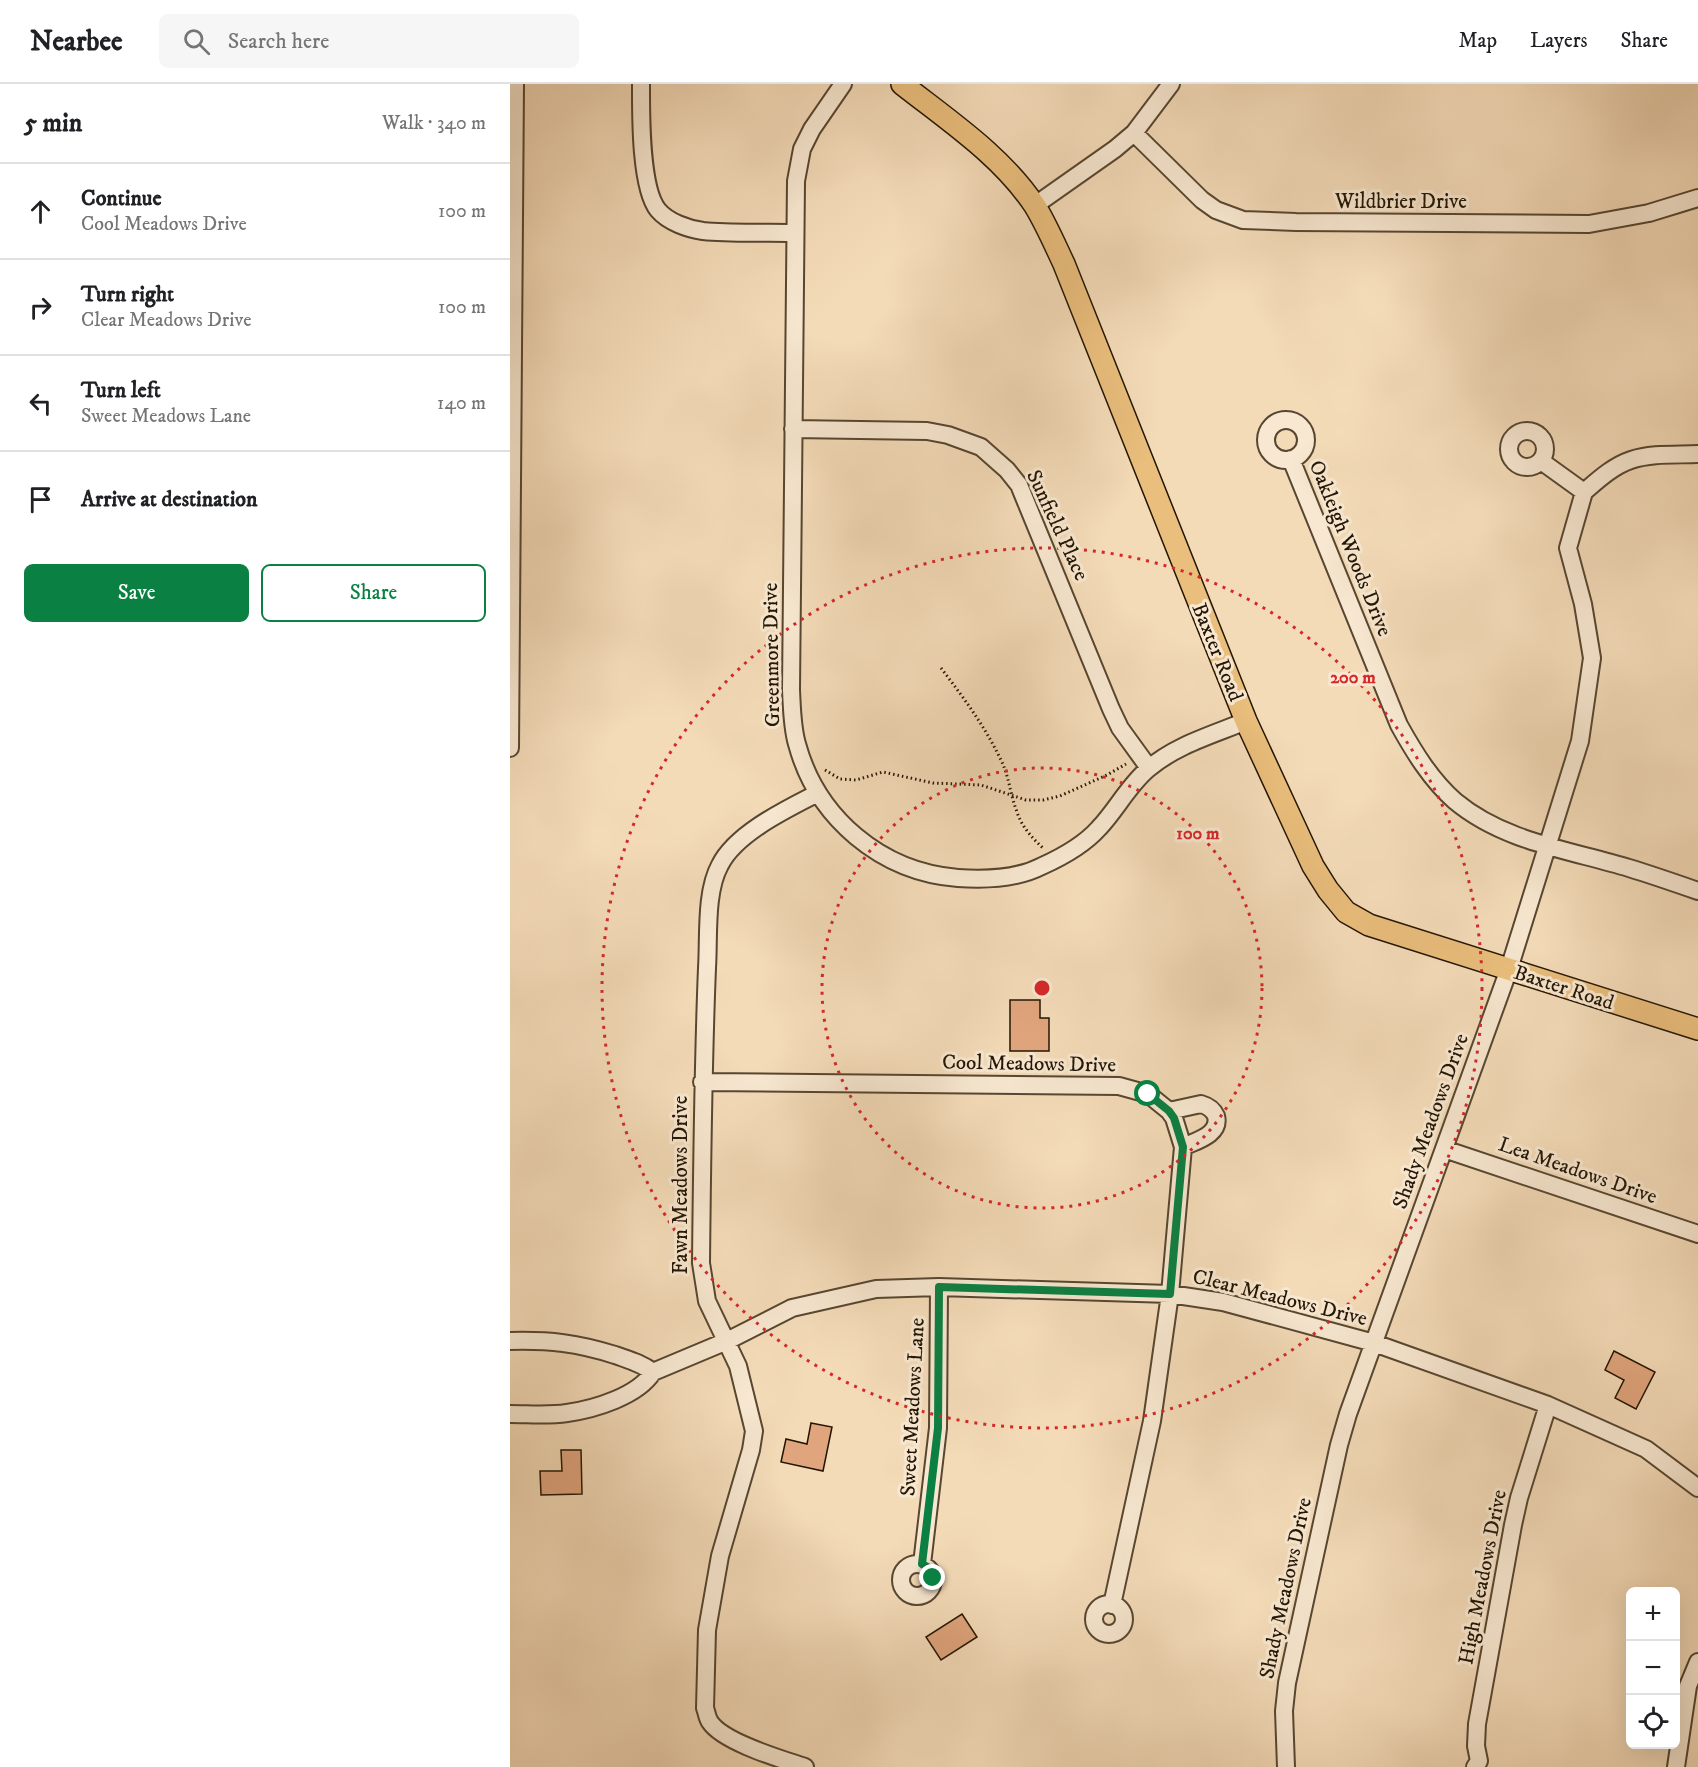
<!DOCTYPE html>
<meta charset="utf-8">
<style>
body{margin:0;font-family:"IM FELL DW Pica",serif;background:#f6f6f6;color:#202124}
.controls{position:absolute;right:18px;bottom:18px;display:grid;overflow:hidden;border-radius:9px;box-shadow:0 6px 24px #0002}
.controls button{width:54px;height:54px;display:grid;place-items:center;padding:0;border:0;border-bottom:2px solid #e0e0e0;background:#fff;color:#202124;font:30px sans-serif}
.stop{position:absolute;width:18px;height:18px;margin:-14px;border:4px solid #0b8043;border-radius:50%;background:#fff}
.stop.end{background:#0b8043;border-color:#fff;box-shadow:0 2px 6px #0008}
.list{margin:0;padding:0;list-style:none}
h2{display:flex;justify-content:space-between;align-items:center;height:78px;margin:0;padding:0 24px;font-size:26px}
h2 small{font-size:20px;font-weight:400;color:#757577}
.list li{display:grid;grid-template-columns:39px 1fr auto;gap:18px;align-items:center;box-sizing:border-box;height:96px;padding:0 24px;border-top:2px solid #e0e0e0}
.list b{display:block;font-size:22px;white-space:nowrap}
.list p{margin:0;font-size:20px;white-space:nowrap;color:#757577}
.list em{font-size:20px;font-style:normal;color:#757577}
.actions{display:flex;gap:12px;padding:18px 24px}
.actions a{flex:1;padding:14px 0;border:2px solid #0b8043;border-radius:9px;text-align:center;font-size:21px;color:#0b8043}
.actions .main{background:#0b8043;color:#fff}
.icon{flex:none;width:33px;height:33px;fill:none;stroke:currentColor;stroke-width:2;stroke-linecap:round;stroke-linejoin:round}
.map{position:relative;flex:none;width:1188px;height:1683px;overflow:hidden}
header{display:flex;align-items:center;gap:36px;box-sizing:border-box;height:84px;padding:0 30px;background:#fff;border-bottom:2px solid #e0e0e0}
header strong{font-size:28px}
nav{display:flex;gap:33px;margin-inline-start:auto;font-size:21px}
.search{width:420px;height:54px;background:#f6f6f6;display:flex;align-items:center;gap:15px;box-sizing:border-box;padding:0 21px;border-radius:9px;color:#757577;font-size:22px}
main{display:flex}
aside{flex:1;background:#fff}
.map>svg:first-child{display:block}
</style>
<header>
<strong>Nearbee</strong>
<div class="search"><svg class="icon" aria-label="search" viewBox="0 0 24 24"><circle cx="10" cy="10" r="6"/><path d="M15 15l6 6"/></svg>Search here</div>
<nav><a>Map</a><a>Layers</a><a>Share</a></nav>
</header>
<main>
<aside>
<h2>5 min<small>Walk · 340 m</small></h2>
<ul class="list">
<li><svg class="icon" aria-label="ahead" viewBox="0 0 24 24"><path d="M12 20V5M6 11l6-6 6 6"/></svg><div><b>Continue</b><p>Cool Meadows Drive</p></div><em>100 m</em></li>
<li><svg class="icon" aria-label="right" viewBox="0 0 24 24"><path d="M7 20v-9h11M14 6l5 5-5 5"/></svg><div><b>Turn right</b><p>Clear Meadows Drive</p></div><em>100 m</em></li>
<li><svg class="icon" aria-label="left" viewBox="0 0 24 24"><path d="M17 20v-9H6M10 6l-5 5 5 5"/></svg><div><b>Turn left</b><p>Sweet Meadows Lane</p></div><em>140 m</em></li>
<li><svg class="icon" aria-label="arrive" viewBox="0 0 24 24"><path d="M6 21V4h12l-3 4 3 4H6"/></svg><div><b>Arrive at destination</b></div></li>
</ul>
<div class="actions"><a class="main">Save</a><a>Share</a></div>
</aside>
<div class="map">
<svg width="1188" height="1683" viewBox="0 0 1188 1683">
<rect width="100%" height="100%" fill="#f4dbb8"/>
<filter id="stains"><feTurbulence type="fractalNoise" baseFrequency=".00333" numOctaves="4"/><feColorMatrix values="0 0 0 0 .2 0 0 0 0 .09 0 0 0 0 .02 0 0 0 .5 -.17"/></filter>
<radialGradient id="worn" r=".72"><stop offset=".6" stop-color="#630" stop-opacity="0"/><stop offset="1" stop-color="#630" stop-opacity=".3"/></radialGradient>
<path fill="#e1a57d" stroke="#231504" stroke-width="1.5" d="M500,916H530V934H539V967H500Z
M1104,1267L1145,1288L1126,1325L1105,1314L1114,1296L1095,1286Z
M301,1339L322,1343L313,1387L271,1378L276,1355L297,1360Z
M51,1366H71L72,1410L31,1411L30,1387H52Z
M452,1530L467,1553L431,1576L416,1553Z"/>
<g fill="none" stroke-linecap="round" stroke-linejoin="round">
<g stroke="#574631" stroke-width="20">
<path id="minor" d="M131,0C131,29 130,104 148,126C158,138 178,145 193,147C223,150 254,148 284,149
M333,0L302,45L292,65L286,97L281,606C282,624 282,643 287,660C307,734 371,788 448,794C476,796 507,795 532,782C552,773 574,761 589,744C607,725 618,702 638,685C666,661 702,651 736,637
M624,49L692,116L706,126L733,136L786,138L1079,140L1139,129L1188,114
M524,122L605,65L624,49L661,0
M756 356a20 20 0 1 1 40 0a20 20 0 1 1-40 0Z
M283,345L417,347L438,351L471,363L497,386L509,401L601,625L610,644L639,684
M999 365a18 18 0 1 1 36 0a18 18 0 1 1-36 0Z
M781,375L889,641C904,668 921,696 945,717C994,758 1060,766 1119,784C1142,791 1165,799 1188,807
M1031,377L1074,408
M1074,408C1088,396 1103,382 1121,376C1142,369 1166,371 1188,370
M0,664L5,0
M192,998L609,1002L638,1010L659,1027L664,1034L673,1063L660,1210L642,1337L602,1521
M659,1027L691,1020C698,1022 703,1025 706,1032C711,1051 685,1057 673,1063
M934,1065L1188,1150
M0,1257C40,1256 67,1259 105,1271C119,1276 131,1279 143,1288
M0,1330C19,1330 38,1332 57,1329C85,1325 128,1312 143,1288L217,1257L282,1224L366,1205L429,1203L660,1210L713,1218L864,1259L1038,1321L1136,1365L1188,1404
M391 1496a16 16 0 1 1 32 0a16 16 0 1 1-32 0Z
M412,1480L428,1344L429,1203
M584 1535a15 15 0 1 1 30 0a15 15 0 1 1-30 0Z
M295,1683C271,1675 213,1658 200,1638C197,1634 197,1629 195,1624L197,1546L210,1472L241,1366L244,1347L228,1282L197,1217L191,1179C192,1080 193,982 197,884C199,853 195,808 210,781C226,749 277,725 308,709
M776,1683L774,1627L777,1599L829,1361L838,1330L999,885L1070,657L1082,574L1073,520L1058,464L1074,408
M965,1683L969,1677L966,1662L967,1640L1003,1441L1009,1414L1038,1321
M1166,1683L1178,1602L1188,1578"/>
</g>
<g stroke="#231504" stroke-width="24">
<path id="major" d="M392,0C439,37 492,72 525,122C536,140 545,161 554,180L736,637L803,782L818,806L836,828L859,841L1188,945"/>
</g>
<path stroke="#231504" stroke-width="3" stroke-dasharray="1.5 3" stroke-linecap="butt" d="M431,584C453,613 474,641 490,674C499,691 500,710 507,728C512,743 522,754 534,765
M315,686L330,695L346,696L373,688L423,699L471,701L516,716H533L550,712L597,691L616,680"/>
<use href="#minor" stroke="#f8e8d1" stroke-width="16"/>
<use href="#major" stroke="#eabe7c" stroke-width="21"/>
</g>
<g fill="none" stroke-linecap="round" stroke-linejoin="round">
<path stroke="#0b8043" stroke-width="8" d="M423,1494L419,1484L412,1480L428,1344L429,1203L660,1210L673,1063L664,1034L659,1027L638,1010"/>
</g>
<g fill="none" stroke="#d62828" stroke-width="3" stroke-dasharray="3 6">
<circle cx="532" cy="904" r="220"/>
<circle cx="532" cy="904" r="440"/>
</g>
<g text-anchor="middle" stroke-width="6" stroke-linejoin="round" paint-order="stroke">
<g font-size="21" fill="#231504" stroke="#f8e8d1">
<text x="891" y="124">Wildbrier Drive</text>
<text transform="translate(548 441) rotate(65)" y="7">Sunfield Place</text>
<text transform="translate(841 464) rotate(68)" y="7">Oakleigh Woods Drive</text>
<text transform="translate(708 568) rotate(68)" y="7">Baxter Road</text>
<text transform="translate(261 571) rotate(-91)" y="7">Greenmore Drive</text>
<text transform="translate(1054 903) rotate(18)" y="7">Baxter Road</text>
<text transform="translate(519 979) rotate(1)" y="7">Cool Meadows Drive</text>
<text transform="translate(920 1037) rotate(-70)" y="7">Shady Meadows Drive</text>
<text transform="translate(1068 1086) rotate(19)" y="7">Lea Meadows Drive</text>
<text transform="translate(170 1101) rotate(-90)" y="7">Fawn Meadows Drive</text>
<text transform="translate(770 1213) rotate(14)" y="7">Clear Meadows Drive</text>
<text transform="translate(402 1323) rotate(-87)" y="7">Sweet Meadows Lane</text>
<text transform="translate(972 1493) rotate(-79)" y="7">High Meadows Drive</text>
<text transform="translate(775 1504) rotate(-78)" y="7">Shady Meadows Drive</text>
</g>
</g>
<circle cx="532" cy="904" r="9" fill="#d62828" stroke="#f8e8d1" stroke-width="3"/>
<g font-size="18" text-anchor="middle" font-weight="bold" fill="#d62828" stroke="#f8e8d1" stroke-width="6" stroke-linejoin="round" paint-order="stroke">
<text x="843" y="599">200 m</text>
<text x="688" y="755">100 m</text>
</g>
<rect width="100%" height="100%" filter="url(#stains)"/>
<rect width="100%" height="100%" fill="url(#worn)"/>
</svg>
<div class="controls">
<button>+</button>
<button>−</button>
<button><svg class="icon" aria-label="locate" viewBox="0 0 24 24"><circle cx="12" cy="12" r="6"/><path d="M12 2v4M12 18v4M2 12h4M18 12h4"/></svg></button>
</div>
<div class="stop" style="left:638px;top:1010px"></div>
<div class="stop end" style="left:423px;top:1494px"></div>
</div>
</main>
